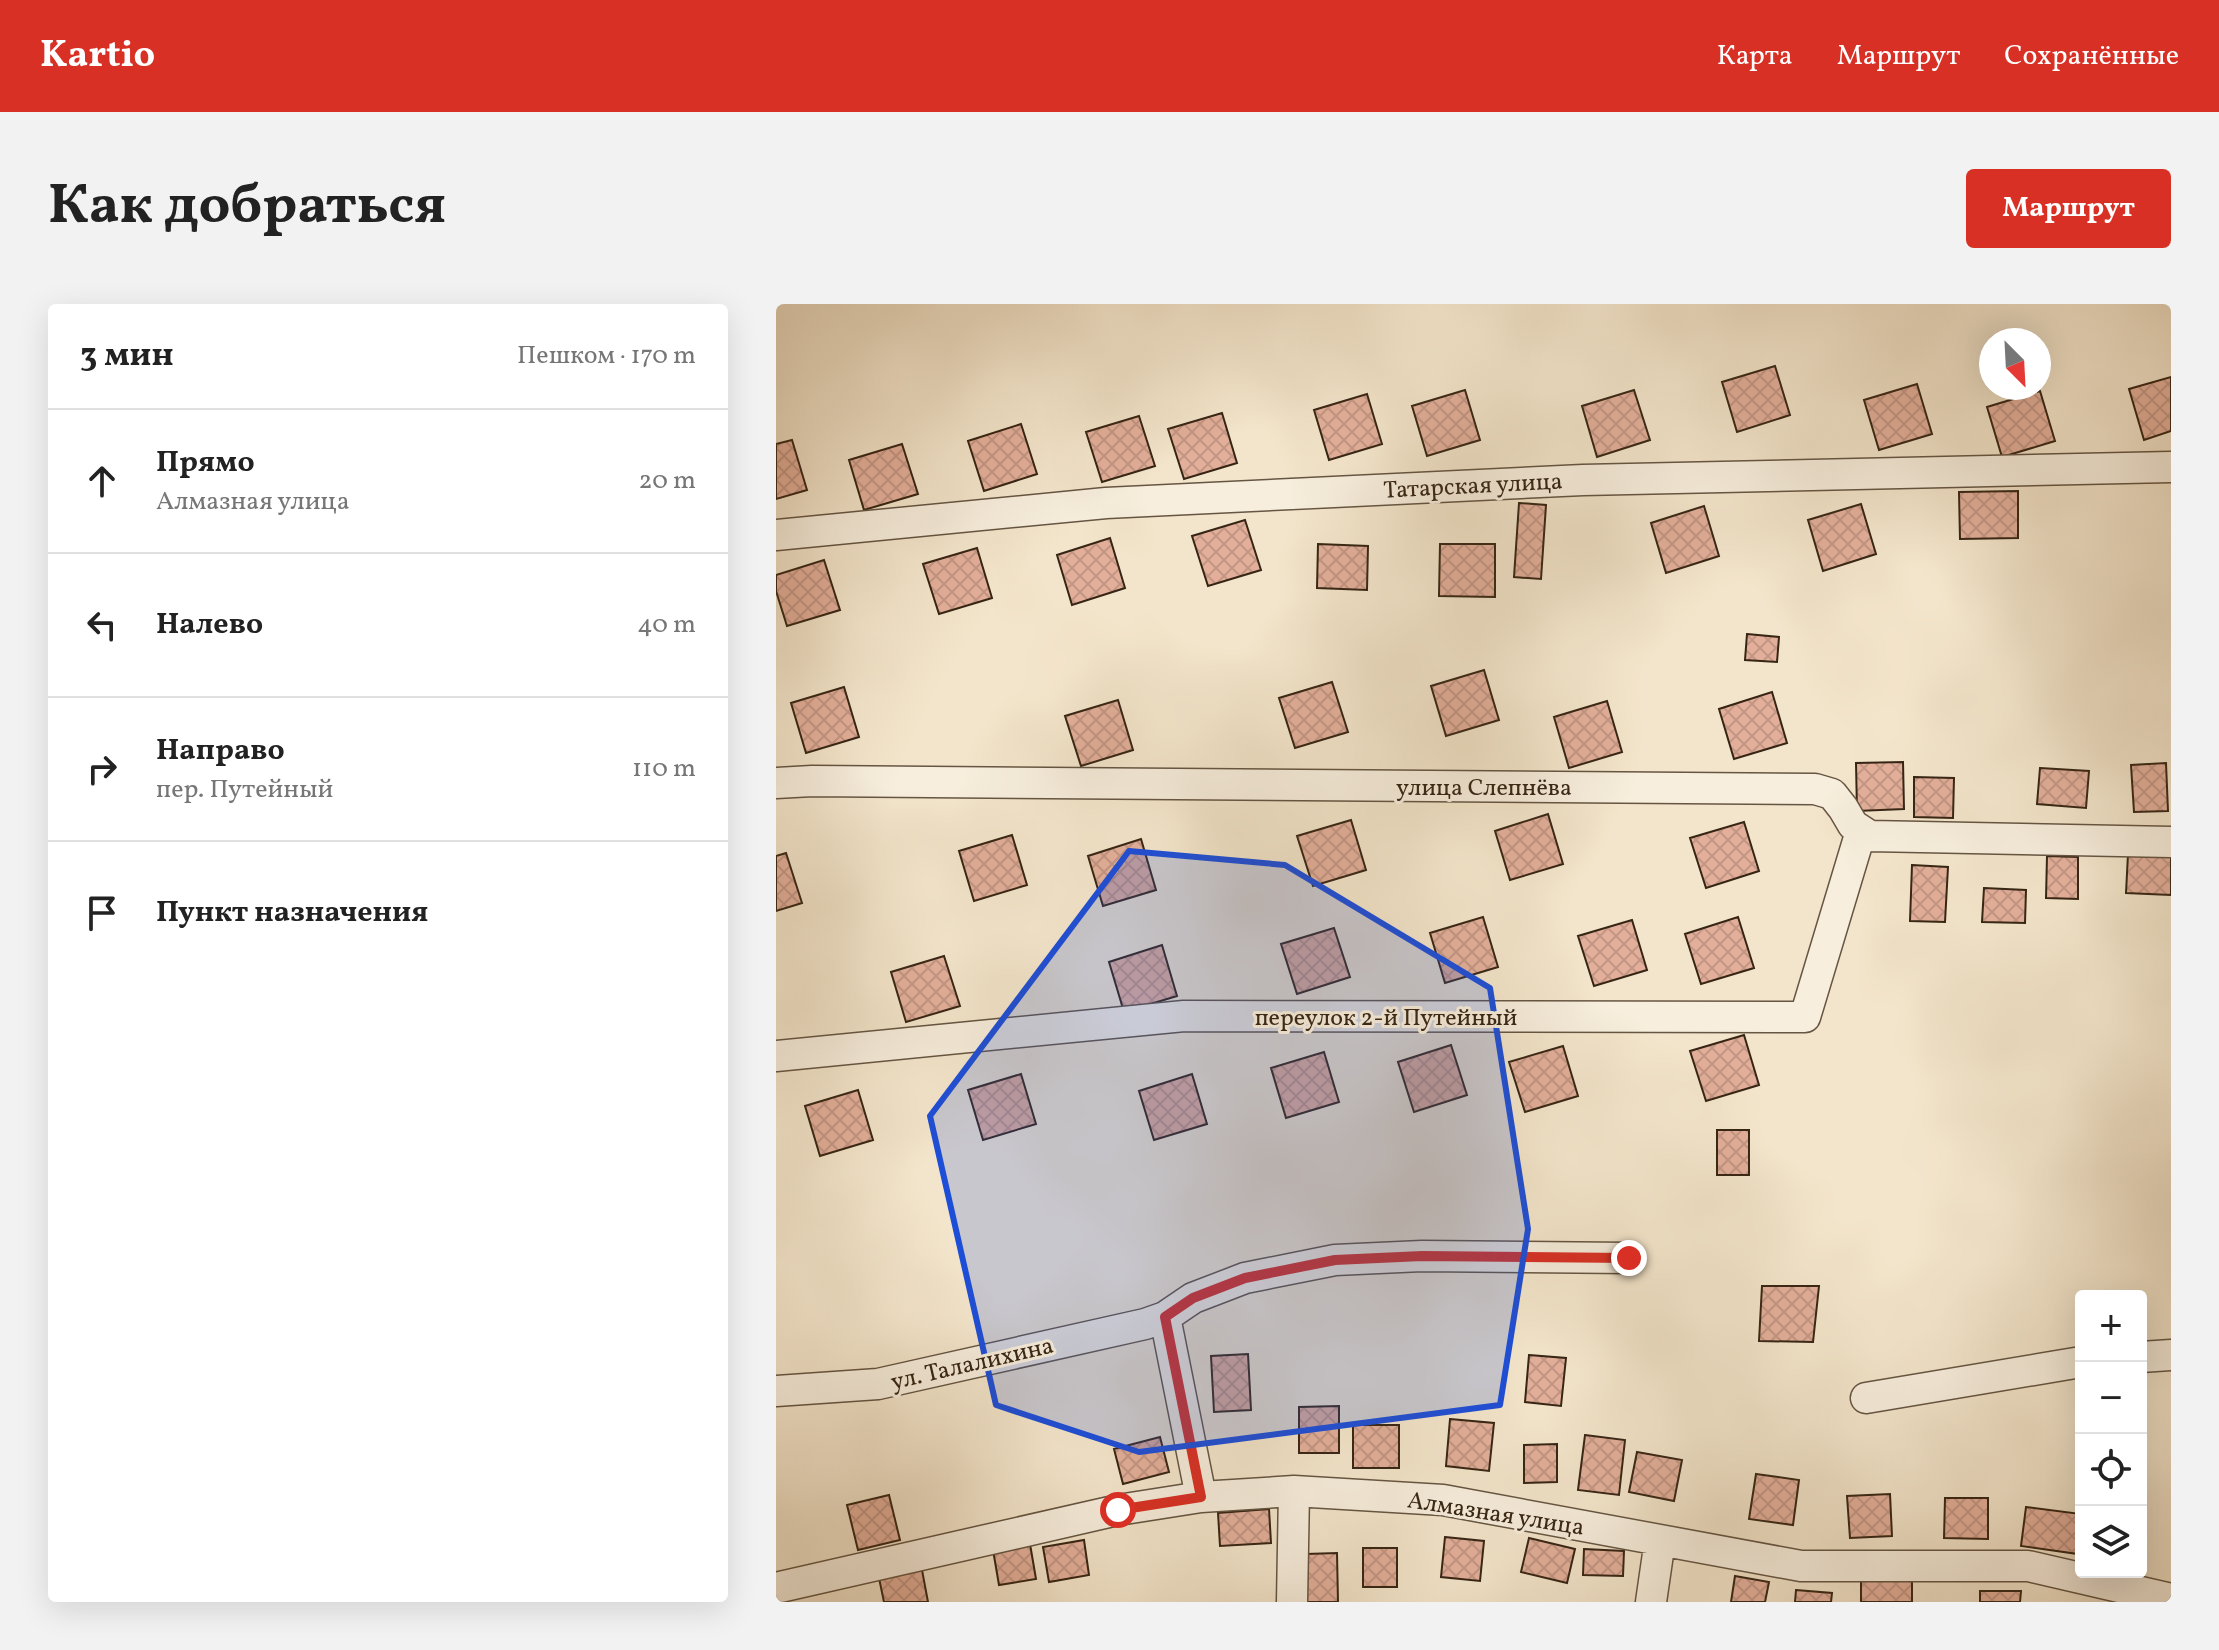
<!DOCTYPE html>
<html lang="ru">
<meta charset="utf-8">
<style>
body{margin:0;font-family:Vollkorn,serif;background:#f2f2f2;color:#222}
.controls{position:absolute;right:24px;bottom:24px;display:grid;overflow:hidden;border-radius:8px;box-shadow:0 8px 32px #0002}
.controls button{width:72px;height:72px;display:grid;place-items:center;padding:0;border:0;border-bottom:2px solid #e0e0e0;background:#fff;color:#222;font:40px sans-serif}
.compass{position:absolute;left:1203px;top:24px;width:72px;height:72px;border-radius:50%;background:#fff;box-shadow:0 8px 32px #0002;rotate:156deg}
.stop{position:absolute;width:24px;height:24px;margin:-18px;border:6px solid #d93025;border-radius:50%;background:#fff}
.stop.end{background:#d93025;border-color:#fff;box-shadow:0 2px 8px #0008}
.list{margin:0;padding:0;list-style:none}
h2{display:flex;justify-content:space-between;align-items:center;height:104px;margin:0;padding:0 32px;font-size:34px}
h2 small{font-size:26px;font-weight:400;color:#767676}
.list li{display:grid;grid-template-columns:52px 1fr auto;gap:24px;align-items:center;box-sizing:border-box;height:144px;padding:0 32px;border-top:2px solid #e0e0e0}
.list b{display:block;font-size:30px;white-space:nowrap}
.list p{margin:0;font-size:26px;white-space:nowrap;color:#767676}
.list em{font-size:26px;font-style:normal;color:#767676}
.icon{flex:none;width:44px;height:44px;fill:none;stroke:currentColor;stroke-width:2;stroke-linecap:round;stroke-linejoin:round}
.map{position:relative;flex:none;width:1395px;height:1298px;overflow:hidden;border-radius:8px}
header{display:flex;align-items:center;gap:48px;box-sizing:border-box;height:112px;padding:0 40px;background:#d93025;color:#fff}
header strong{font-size:38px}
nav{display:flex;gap:44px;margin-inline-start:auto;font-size:28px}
.intro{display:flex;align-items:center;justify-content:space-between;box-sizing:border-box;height:192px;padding:0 48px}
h1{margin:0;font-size:56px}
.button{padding:20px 36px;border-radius:8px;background:#d93025;color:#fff;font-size:28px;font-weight:700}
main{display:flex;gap:48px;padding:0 48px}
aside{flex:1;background:#fff;border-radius:8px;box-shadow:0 8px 32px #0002}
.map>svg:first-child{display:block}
</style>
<header>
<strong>Kartio</strong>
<nav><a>Карта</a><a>Маршрут</a><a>Сохранённые</a></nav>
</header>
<div class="intro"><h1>Как добраться</h1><a class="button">Маршрут</a></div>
<main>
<aside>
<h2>3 мин<small>Пешком · 170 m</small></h2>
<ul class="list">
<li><svg class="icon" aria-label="ahead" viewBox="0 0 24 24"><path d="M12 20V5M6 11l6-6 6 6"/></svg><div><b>Прямо</b><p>Алмазная улица</p></div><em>20 m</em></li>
<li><svg class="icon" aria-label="left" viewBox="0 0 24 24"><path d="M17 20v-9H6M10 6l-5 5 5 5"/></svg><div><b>Налево</b></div><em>40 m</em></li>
<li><svg class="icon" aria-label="right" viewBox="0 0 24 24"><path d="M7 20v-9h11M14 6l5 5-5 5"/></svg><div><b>Направо</b><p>пер. Путейный</p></div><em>110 m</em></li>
<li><svg class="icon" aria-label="arrive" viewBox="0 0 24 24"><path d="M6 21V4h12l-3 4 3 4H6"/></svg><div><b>Пункт назначения</b></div></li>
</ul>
</aside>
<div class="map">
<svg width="1395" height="1298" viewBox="0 0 1395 1298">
<defs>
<pattern id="building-cross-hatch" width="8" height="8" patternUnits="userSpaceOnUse" patternTransform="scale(2)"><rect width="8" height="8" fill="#e3af9a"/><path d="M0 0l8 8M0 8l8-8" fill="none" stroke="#c39684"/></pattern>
</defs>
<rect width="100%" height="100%" fill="#f3e5cb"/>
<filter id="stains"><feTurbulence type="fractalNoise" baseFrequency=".0025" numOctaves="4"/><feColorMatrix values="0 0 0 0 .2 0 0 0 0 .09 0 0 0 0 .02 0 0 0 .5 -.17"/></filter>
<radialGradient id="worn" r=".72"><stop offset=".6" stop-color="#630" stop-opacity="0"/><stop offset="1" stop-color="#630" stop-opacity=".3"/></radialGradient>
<path fill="url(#building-cross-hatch)" stroke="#362514" stroke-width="2" d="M999,62L1014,111L961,128L946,78Z
M1395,73V127L1368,136L1353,85Z
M1141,80L1156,130L1103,146L1088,96Z
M689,86L704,136L651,152L636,102Z
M858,86L874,136L821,153L806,102Z
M1264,87L1279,137L1226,153L1211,103Z
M591,90L606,140L553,156L538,106Z
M446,109L461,159L408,175L392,125Z
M363,112L379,162L326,178L310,128Z
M245,120L261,170L208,187L192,137Z
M16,136L31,186L0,195V140Z
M126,140L142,190L88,206L73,156Z
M1242,187V234L1184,235L1183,188Z
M743,199L770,201L765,275L738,273Z
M1085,200L1100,250L1047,267L1032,216Z
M928,202L943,252L890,269L875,219Z
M469,216L485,266L432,282L416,232Z
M334,234L349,284L296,301L281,251Z
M542,240L592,242L591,286L541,284Z
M664,240H719V293L663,292Z
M201,244L216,294L163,310L147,260Z
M48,256L64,306L11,322L0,287V271Z
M971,330L1003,333L1001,358L969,356Z
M708,366L723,416L670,432L655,382Z
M556,378L572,428L519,444L503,394Z
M68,383L83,433L30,449L15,399Z
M996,388L1011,439L958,455L943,405Z
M342,396L357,446L305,462L289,412Z
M831,397L846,448L793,464L778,413Z
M1127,458L1128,505L1081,507L1080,459Z
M1390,459L1392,507L1358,508L1355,461Z
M1264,464L1313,467L1310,504L1261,500Z
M1138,473L1178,474L1177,514L1138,513Z
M772,510L787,560L734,576L719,527Z
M575,516L590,566L537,582L521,532Z
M968,518L983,567L930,584L914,534Z
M236,531L251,581L198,597L183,547Z
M365,535L380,586L327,602L312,552Z
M10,549L26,599L0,607V552Z
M1352,550L1395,552V591L1350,589Z
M1271,552L1302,553V595L1270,594Z
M1136,561L1172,563L1169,618L1134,617Z
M1208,584L1250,586L1249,619L1206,618Z
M707,613L722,663L669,679L654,629Z
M962,613L978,664L925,680L909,630Z
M856,616L871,666L818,682L802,632Z
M558,624L574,673L521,690L505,640Z
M386,641L401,692L348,708L333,658Z
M168,652L184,702L130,718L115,668Z
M968,731L983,781L930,797L914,747Z
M675,741L691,791L638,808L622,758Z
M787,742L802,792L749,808L733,758Z
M548,748L563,798L510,814L495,764Z
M245,770L260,820L207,836L192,786Z
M416,770L431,820L378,836L363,787Z
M82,786L97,836L44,852L29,802Z
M941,826H973V871H941Z
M986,982H1043L1037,1038L983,1037Z
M472,1050L475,1106L438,1108L435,1052Z
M753,1051L790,1054L785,1102L749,1098Z
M563,1102V1149H523V1103Z
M674,1115L718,1119L713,1167L670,1162Z
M577,1121H623V1164H577Z
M809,1131L849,1136L843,1191L802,1186Z
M384,1133L393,1168L347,1180L338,1145Z
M781,1140V1178L748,1179V1141Z
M861,1148L906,1156L898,1197L853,1188Z
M980,1170L1023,1176L1017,1221L973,1215Z
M1114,1190L1116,1232L1074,1234L1071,1192Z
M113,1191L124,1236L82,1246L71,1201Z
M1169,1194H1212V1235L1168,1234Z
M1250,1203L1305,1210L1302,1250L1245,1242Z
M493,1205L495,1239L444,1242L442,1209Z
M669,1233L708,1237L704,1277L665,1273Z
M753,1234L799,1245L791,1279L745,1268Z
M308,1236L313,1271L273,1278L267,1243Z
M254,1240L260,1275L223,1281L217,1246Z
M587,1244H621V1283H587Z
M808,1245L848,1247L847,1272L807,1271Z
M561,1249L562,1298H531L530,1250Z
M146,1266L152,1298H108L103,1274Z
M959,1272L993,1278L989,1298H955Z
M1136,1276V1298H1085V1277Z
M1020,1286L1056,1289L1055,1298H1019Z
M1204,1287H1245L1244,1298H1204Z"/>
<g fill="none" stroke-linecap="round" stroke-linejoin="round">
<g stroke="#655542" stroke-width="33">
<path id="minor" d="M0,231L330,199L807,176L1395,163
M0,479L36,477L1039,485L1056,490L1067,504L1077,521L1094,532L1395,538
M0,752L408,712L1029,713L1085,527
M389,1013L425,1193
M1365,1053L1395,1051
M0,1087L102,1080L369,1020L389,1013L417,994L469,974L559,956L646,952L853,954
M1090,1094L1305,1058
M0,1284L342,1206L425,1193L518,1187L667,1196L1025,1262H1252L1395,1295
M516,1298L518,1187
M875,1298L884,1236"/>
</g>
<use href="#minor" stroke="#f7eedd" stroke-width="30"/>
</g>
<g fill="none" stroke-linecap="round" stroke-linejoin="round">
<path stroke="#d93025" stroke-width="10" d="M342,1206L425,1193L389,1013L417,994L469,974L559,956L646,952L853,954"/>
</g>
<path fill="#1d4ed8" fill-opacity="0.2" stroke="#1d4ed8" stroke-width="6" stroke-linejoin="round" d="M353,547L509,561L714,684L752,925L724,1101L363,1148L220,1101L154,812Z"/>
<g text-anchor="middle" stroke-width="6" stroke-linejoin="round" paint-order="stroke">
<g font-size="24" fill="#362514" stroke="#f7eedd">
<text transform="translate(697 181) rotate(-3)" y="8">Татарская улица</text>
<text x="708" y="491">улица Слепнёва</text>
<text x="610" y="721">переулок 2-й Путейный</text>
<text transform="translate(196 1059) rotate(-13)" y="8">ул. Талалихина</text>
<text transform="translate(720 1209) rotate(9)" y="8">Алмазная улица</text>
</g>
</g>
<rect width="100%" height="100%" filter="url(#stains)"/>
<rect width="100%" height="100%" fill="url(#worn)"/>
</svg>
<div class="controls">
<button>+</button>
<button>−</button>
<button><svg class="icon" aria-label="locate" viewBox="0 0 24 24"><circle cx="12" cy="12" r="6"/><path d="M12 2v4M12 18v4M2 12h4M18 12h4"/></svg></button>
<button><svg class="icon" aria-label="layers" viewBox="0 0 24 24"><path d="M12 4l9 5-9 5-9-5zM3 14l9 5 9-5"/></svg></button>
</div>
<svg class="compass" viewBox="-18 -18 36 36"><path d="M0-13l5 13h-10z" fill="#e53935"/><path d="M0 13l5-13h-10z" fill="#767676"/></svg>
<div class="stop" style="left:342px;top:1206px"></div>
<div class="stop end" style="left:853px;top:954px"></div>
</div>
</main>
